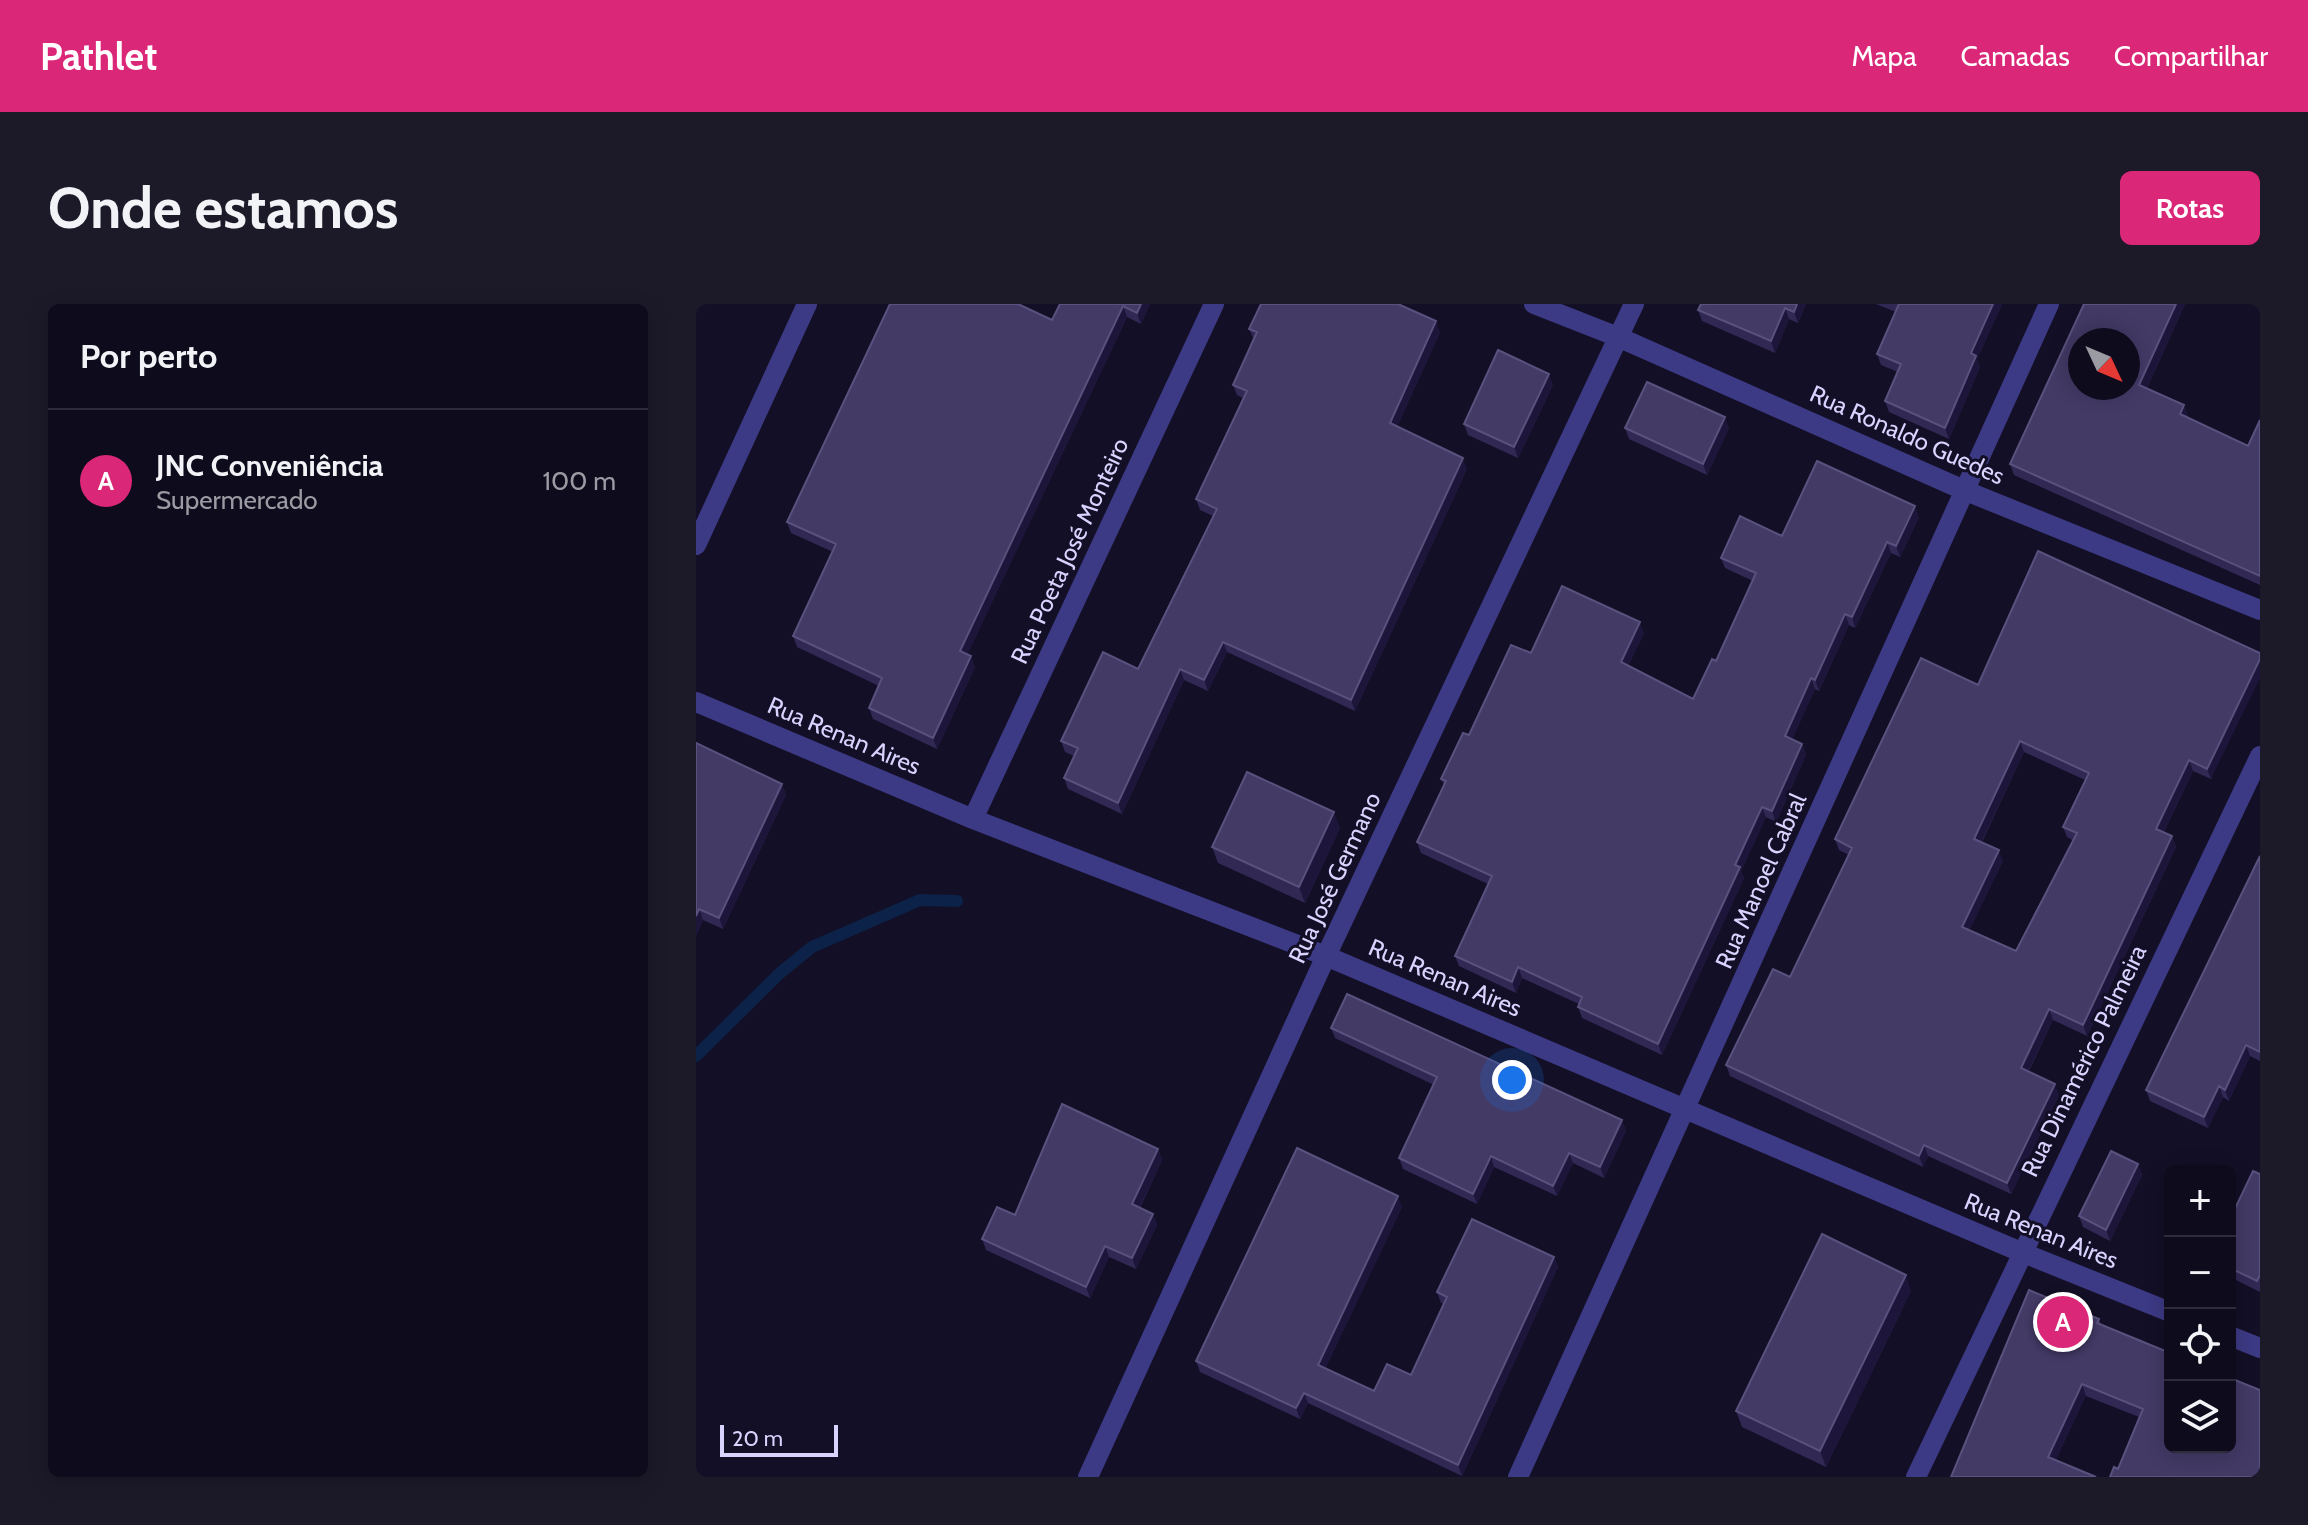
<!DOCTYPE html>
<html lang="pt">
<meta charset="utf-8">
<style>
body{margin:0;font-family:Cabin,sans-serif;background:#1c1929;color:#f1f3f6}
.controls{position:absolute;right:24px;bottom:24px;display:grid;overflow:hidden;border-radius:12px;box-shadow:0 4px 20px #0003}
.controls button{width:72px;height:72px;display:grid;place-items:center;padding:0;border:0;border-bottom:2px solid #2e2b3b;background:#0e0b1c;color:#f1f3f6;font:40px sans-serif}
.compass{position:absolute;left:1372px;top:24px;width:72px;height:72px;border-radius:50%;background:#0e0b1c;box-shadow:0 4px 20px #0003;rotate:134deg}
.scale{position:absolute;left:24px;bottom:20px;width:118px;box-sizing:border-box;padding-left:8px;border:4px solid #d9d4ff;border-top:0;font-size:22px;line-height:28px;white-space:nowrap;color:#d9d4ff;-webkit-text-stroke:6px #130f26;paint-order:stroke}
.you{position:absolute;left:816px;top:776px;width:28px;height:28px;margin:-20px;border:6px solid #fff;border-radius:50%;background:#1a73e8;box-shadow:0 0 0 12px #1a73e833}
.badge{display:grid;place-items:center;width:52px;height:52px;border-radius:50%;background:#db2777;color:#fff;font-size:26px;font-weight:700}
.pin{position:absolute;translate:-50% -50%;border:4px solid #fff;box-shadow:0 2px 8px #0006}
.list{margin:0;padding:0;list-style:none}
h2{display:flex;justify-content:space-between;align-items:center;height:104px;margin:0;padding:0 32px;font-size:34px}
h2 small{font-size:26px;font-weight:400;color:#9b9ba3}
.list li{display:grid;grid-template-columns:52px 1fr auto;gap:24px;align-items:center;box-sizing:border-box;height:144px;padding:0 32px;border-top:2px solid #2e2b3b}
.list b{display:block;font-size:30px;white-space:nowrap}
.list p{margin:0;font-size:26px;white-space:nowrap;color:#9b9ba3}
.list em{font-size:26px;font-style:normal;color:#9b9ba3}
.icon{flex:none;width:44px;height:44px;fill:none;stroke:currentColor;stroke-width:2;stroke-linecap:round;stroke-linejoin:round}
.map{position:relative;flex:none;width:1564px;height:1173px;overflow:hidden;border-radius:12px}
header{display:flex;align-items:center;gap:48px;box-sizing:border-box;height:112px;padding:0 40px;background:#db2777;color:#fff}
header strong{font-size:38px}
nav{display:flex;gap:44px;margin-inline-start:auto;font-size:28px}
.intro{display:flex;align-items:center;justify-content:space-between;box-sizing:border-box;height:192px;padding:0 48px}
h1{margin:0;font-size:56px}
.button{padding:20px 36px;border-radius:12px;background:#db2777;color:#fff;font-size:28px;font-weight:700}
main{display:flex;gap:48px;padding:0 48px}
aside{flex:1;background:#0e0b1c;border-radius:12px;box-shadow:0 4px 20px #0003}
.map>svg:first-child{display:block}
</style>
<header>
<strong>Pathlet</strong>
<nav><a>Mapa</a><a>Camadas</a><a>Compartilhar</a></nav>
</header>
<div class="intro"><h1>Onde estamos</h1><a class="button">Rotas</a></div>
<main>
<aside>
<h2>Por perto<small></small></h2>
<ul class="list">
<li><span class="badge">A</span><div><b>JNC Conveniência</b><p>Supermercado</p></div><em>100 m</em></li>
</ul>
</aside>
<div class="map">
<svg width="1564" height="1173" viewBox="0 0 1564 1173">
<rect width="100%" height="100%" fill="#130f26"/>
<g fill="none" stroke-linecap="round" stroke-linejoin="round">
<path stroke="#0c2248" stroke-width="12" d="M0,752L84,669L116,643L224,596L261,597"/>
<path stroke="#3d3a85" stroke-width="20" d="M838,0L922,33L1270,187L1564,306
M0,241L111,0
M0,398L277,515L630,652L1325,948L1474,1008
M277,515L518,0
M1534,1032L1564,1044
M392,1173L630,652L938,0
M822,1173L1353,0
M1220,1173L1564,452"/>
</g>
<path fill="#312854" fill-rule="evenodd" d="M364,0H454L445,20L431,13L271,351L279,363L241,445L177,415L173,404L183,382L101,343L97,332L137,248L95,229L91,218L356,16Z
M1005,0H1110L1102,19L1093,15L1079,49L1006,17L1002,6Z
M1180,0H1306L1281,55L1284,63L1253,135L1193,108L1189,97L1202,68L1185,61L1181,50L1200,8Z
M1388,0H1489L1451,84L1492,112V114L1552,142L1564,116V281L1318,171L1314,160Z
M553,25L744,28L701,123L771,165L659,407L531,348L512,387L488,376L426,510L372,485L368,474L378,452L369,448L365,437L442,365L517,212L504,206L500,195L547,94L541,91L537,81L558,36Z
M857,81L822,154L772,131L768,120Z
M929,124H1033L1011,171L933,135Z
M1223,213L1204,253L1195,249L1159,324L1153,321L1123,387L1119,385L1096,435L1106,440L1110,451L1080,518L1070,513L1045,567L1048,574L966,751L886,714L882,703L883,700L826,674L820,689L763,662L759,652L792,580L725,549L721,538L748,481L745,475L773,431L835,349L948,329L932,362L997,395L1020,357L1057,277L1029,264L1025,254L1086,232Z
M1564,349L1515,475L1497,467L1468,528L1476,532L1480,543L1391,732L1357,716L1333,767L1363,791L1315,890L1232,852L1227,863L1034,772L1030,761L1094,673L1153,551L1143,546L1139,535L1282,381ZM1328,448L1389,476L1367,523L1371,533L1378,537L1320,647L1273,626L1307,557L1286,538Z
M0,439L86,480L90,491L27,625L7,616L0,632Z
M644,524L609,599L522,559L516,543Z
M1564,552V757L1554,752L1533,797L1527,793L1512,824L1454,797L1450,786Z
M635,724L926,816L930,827L908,874L877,859L861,892L798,863L781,900L707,865L703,854L738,781L639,734Z
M462,845L466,856L444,904L457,910L461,921L440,965L413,953L394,994L290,946L286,935L319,911Z
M1442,860L1446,871L1414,937L1387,923L1383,912Z
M1564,870V988L1534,973V915Z
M706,903L629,1065L678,1087L715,1071L748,1000L745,999L741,988L858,953L862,963L766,1172L612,1099L604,1115L504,1068L500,1057Z
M1215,987L1130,1163L1046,1123L1040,1107Z
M1403,1015L1405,1020L1564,1086L1422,1165L1443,1113L1390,1092L1255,1173Z"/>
<path fill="#1d163a" d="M445,0H454L445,20L441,9Z
M1101,0H1110L1102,19L1098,8Z
M1297,0H1306L1281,55L1284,63L1253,135L1249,124L1275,49Z
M1480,0H1489L1447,92L1443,81Z
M427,2L431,13L268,358L264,347Z
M1089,4L1093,15L1079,49L1075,37Z
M740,17L744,28L698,130L694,119Z
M853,70L857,81L822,154L818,143Z
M1488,101L1492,112L1488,121L1484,110Z
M1029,113L1033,124L1011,171L1007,160Z
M767,154L771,165L659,407L655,396Z
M1219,202L1223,213L1204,253L1200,242Z
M1191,238L1195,249L1159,324L1156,313Z
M1149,310L1153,321L1123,387L1119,376Z
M944,318L948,329L929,369L925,358Z
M527,338L531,348L512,387L508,376Z
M275,352L279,363L241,445L237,434Z
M1564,355V374L1515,475L1511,465Z
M484,365L488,376L426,510L422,499Z
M1115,374L1119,385L1093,443L1089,432Z
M1324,437L1328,448L1282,545L1278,535Z
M1106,440L1110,451L1080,518L1076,507Z
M1493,456L1497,467L1464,536L1460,525Z
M86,480L90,491L27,625L23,614Z
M1066,503L1070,513L1045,567L1048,574L966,751L962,740Z
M638,508L644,524L609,599L603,583Z
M1476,532L1480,543L1391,732L1387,721Z
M1303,546L1307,557L1270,634L1266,623Z
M3,605L7,616L0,632V612Z
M822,663L826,674L820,689L816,678Z
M1353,705L1357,716L1329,774L1325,764Z
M1550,741L1554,752L1533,797L1529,786Z
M1359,780L1363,791L1315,890L1311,879Z
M1523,782L1527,793L1512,824L1508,813Z
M926,816L930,827L908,874L904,863Z
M1228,841L1232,852L1227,863L1223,852Z
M462,845L466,856L440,911L436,900Z
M873,849L877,859L861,892L857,882Z
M795,852L798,863L781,900L777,890Z
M1442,860L1446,871L1414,937L1410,926Z
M702,892L706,903L626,1072L622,1061Z
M457,910L461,921L440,965L436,954Z
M409,942L413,953L394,994L390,983Z
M858,953L862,963L766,1172L762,1161Z
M1210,971L1215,987L1130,1163L1124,1147Z
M1386,1080L1390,1092L1356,1165L1352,1153Z
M608,1089L612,1099L604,1115L600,1104Z"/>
<path fill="#433a66" stroke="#5a527e" stroke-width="2" fill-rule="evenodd" d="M194,0H322L356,16L364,0H445L441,9L427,2L264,347L275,352L237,434L173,404L186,374L97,332L140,240L91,218Z
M565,0H702L740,17L694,119L767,154L655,396L527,338L508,376L484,365L422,499L368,474L382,444L365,437L407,348L442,365L521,205L500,195L551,87L537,81L561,28L553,25Z
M1005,0H1101L1098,8L1089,4L1075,37L1002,6Z
M1202,0H1297L1275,49L1280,52L1249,124L1189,97L1205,60L1181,50L1203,0Z
M1388,0H1480L1443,81L1488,101L1484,110L1552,142L1564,116V272L1314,160ZM1384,36H1432V84H1384Z
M802,46L853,70L818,143L768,120Z
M951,78L1029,113L1007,160L929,124Z
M1121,157L1219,202L1200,242L1191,238L1156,313L1149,310L1119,376L1115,374L1089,432L1106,440L1076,507L1066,503L1039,561L1044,563L962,740L882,703L886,693L822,663L816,678L759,652L796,572L721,538L750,477L745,475L767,429L773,431L815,341L835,349L866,282L944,318L925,358L997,395L1016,355L1020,357L1060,269L1025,254L1044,212L1086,232Z
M1342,247L1564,349V355L1511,465L1493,456L1460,525L1476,532L1387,721L1353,705L1325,764L1359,780L1311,879L1228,841L1223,852L1030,761L1077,665L1094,673L1156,544L1139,535L1225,354L1282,381ZM1324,437L1393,469L1367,523L1381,529L1320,647L1266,623L1303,546L1278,535Z
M0,439L86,480L23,614L3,605L0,612Z
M551,468L638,508L603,583L516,543Z
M1564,552V748L1550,741L1529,786L1523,782L1508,813L1450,786Z
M651,690L926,816L904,863L873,849L857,882L795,852L777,890L703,854L741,773L635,724Z
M366,800L462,845L436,900L457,910L436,954L409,942L390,983L286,935L301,903L319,911Z
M601,844L702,892L622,1061L678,1087L691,1060L715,1071L751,993L741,988L776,915L858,953L762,1161L608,1089L600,1104L500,1057Z
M1415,847L1442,860L1410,926L1383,912Z
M1557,867L1564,870V971L1561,977L1534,964V915Z
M1126,930L1210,971L1124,1147L1040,1107Z
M1333,986L1403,1015L1401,1019L1474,1049V1143H1534V1074L1564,1086V1173H1414L1418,1163L1422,1165L1447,1105L1386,1080L1352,1153L1400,1173H1255Z"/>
<g text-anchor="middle" stroke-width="6" stroke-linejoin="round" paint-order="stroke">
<g font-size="24" fill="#d9d4ff" stroke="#130f26">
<text transform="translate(1211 131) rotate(24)" y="8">Rua Ronaldo Guedes</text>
<text transform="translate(374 247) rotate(-65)" y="8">Rua Poeta José Monteiro</text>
<text transform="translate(148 432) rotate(23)" y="8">Rua Renan Aires</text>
<text transform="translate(639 574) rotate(-65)" y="8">Rua José Germano</text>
<text transform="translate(1065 577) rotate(-66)" y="8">Rua Manoel Cabral</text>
<text transform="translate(749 674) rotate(23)" y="8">Rua Renan Aires</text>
<text transform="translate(1388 757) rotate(-64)" y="8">Rua Dinamérico Palmeira</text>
<text transform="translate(1345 927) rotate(22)" y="8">Rua Renan Aires</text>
</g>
</g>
</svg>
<div class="controls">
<button>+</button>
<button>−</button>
<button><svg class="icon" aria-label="locate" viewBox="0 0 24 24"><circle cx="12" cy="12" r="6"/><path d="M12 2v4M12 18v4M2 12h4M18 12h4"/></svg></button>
<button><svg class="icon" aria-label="layers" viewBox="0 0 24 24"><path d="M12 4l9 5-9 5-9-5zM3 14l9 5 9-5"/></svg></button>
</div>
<svg class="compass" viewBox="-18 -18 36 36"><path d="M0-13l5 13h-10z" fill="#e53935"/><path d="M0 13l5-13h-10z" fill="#9b9ba3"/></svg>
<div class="scale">20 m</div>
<div class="you"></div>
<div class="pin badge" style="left:1367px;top:1018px">A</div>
</div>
</main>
